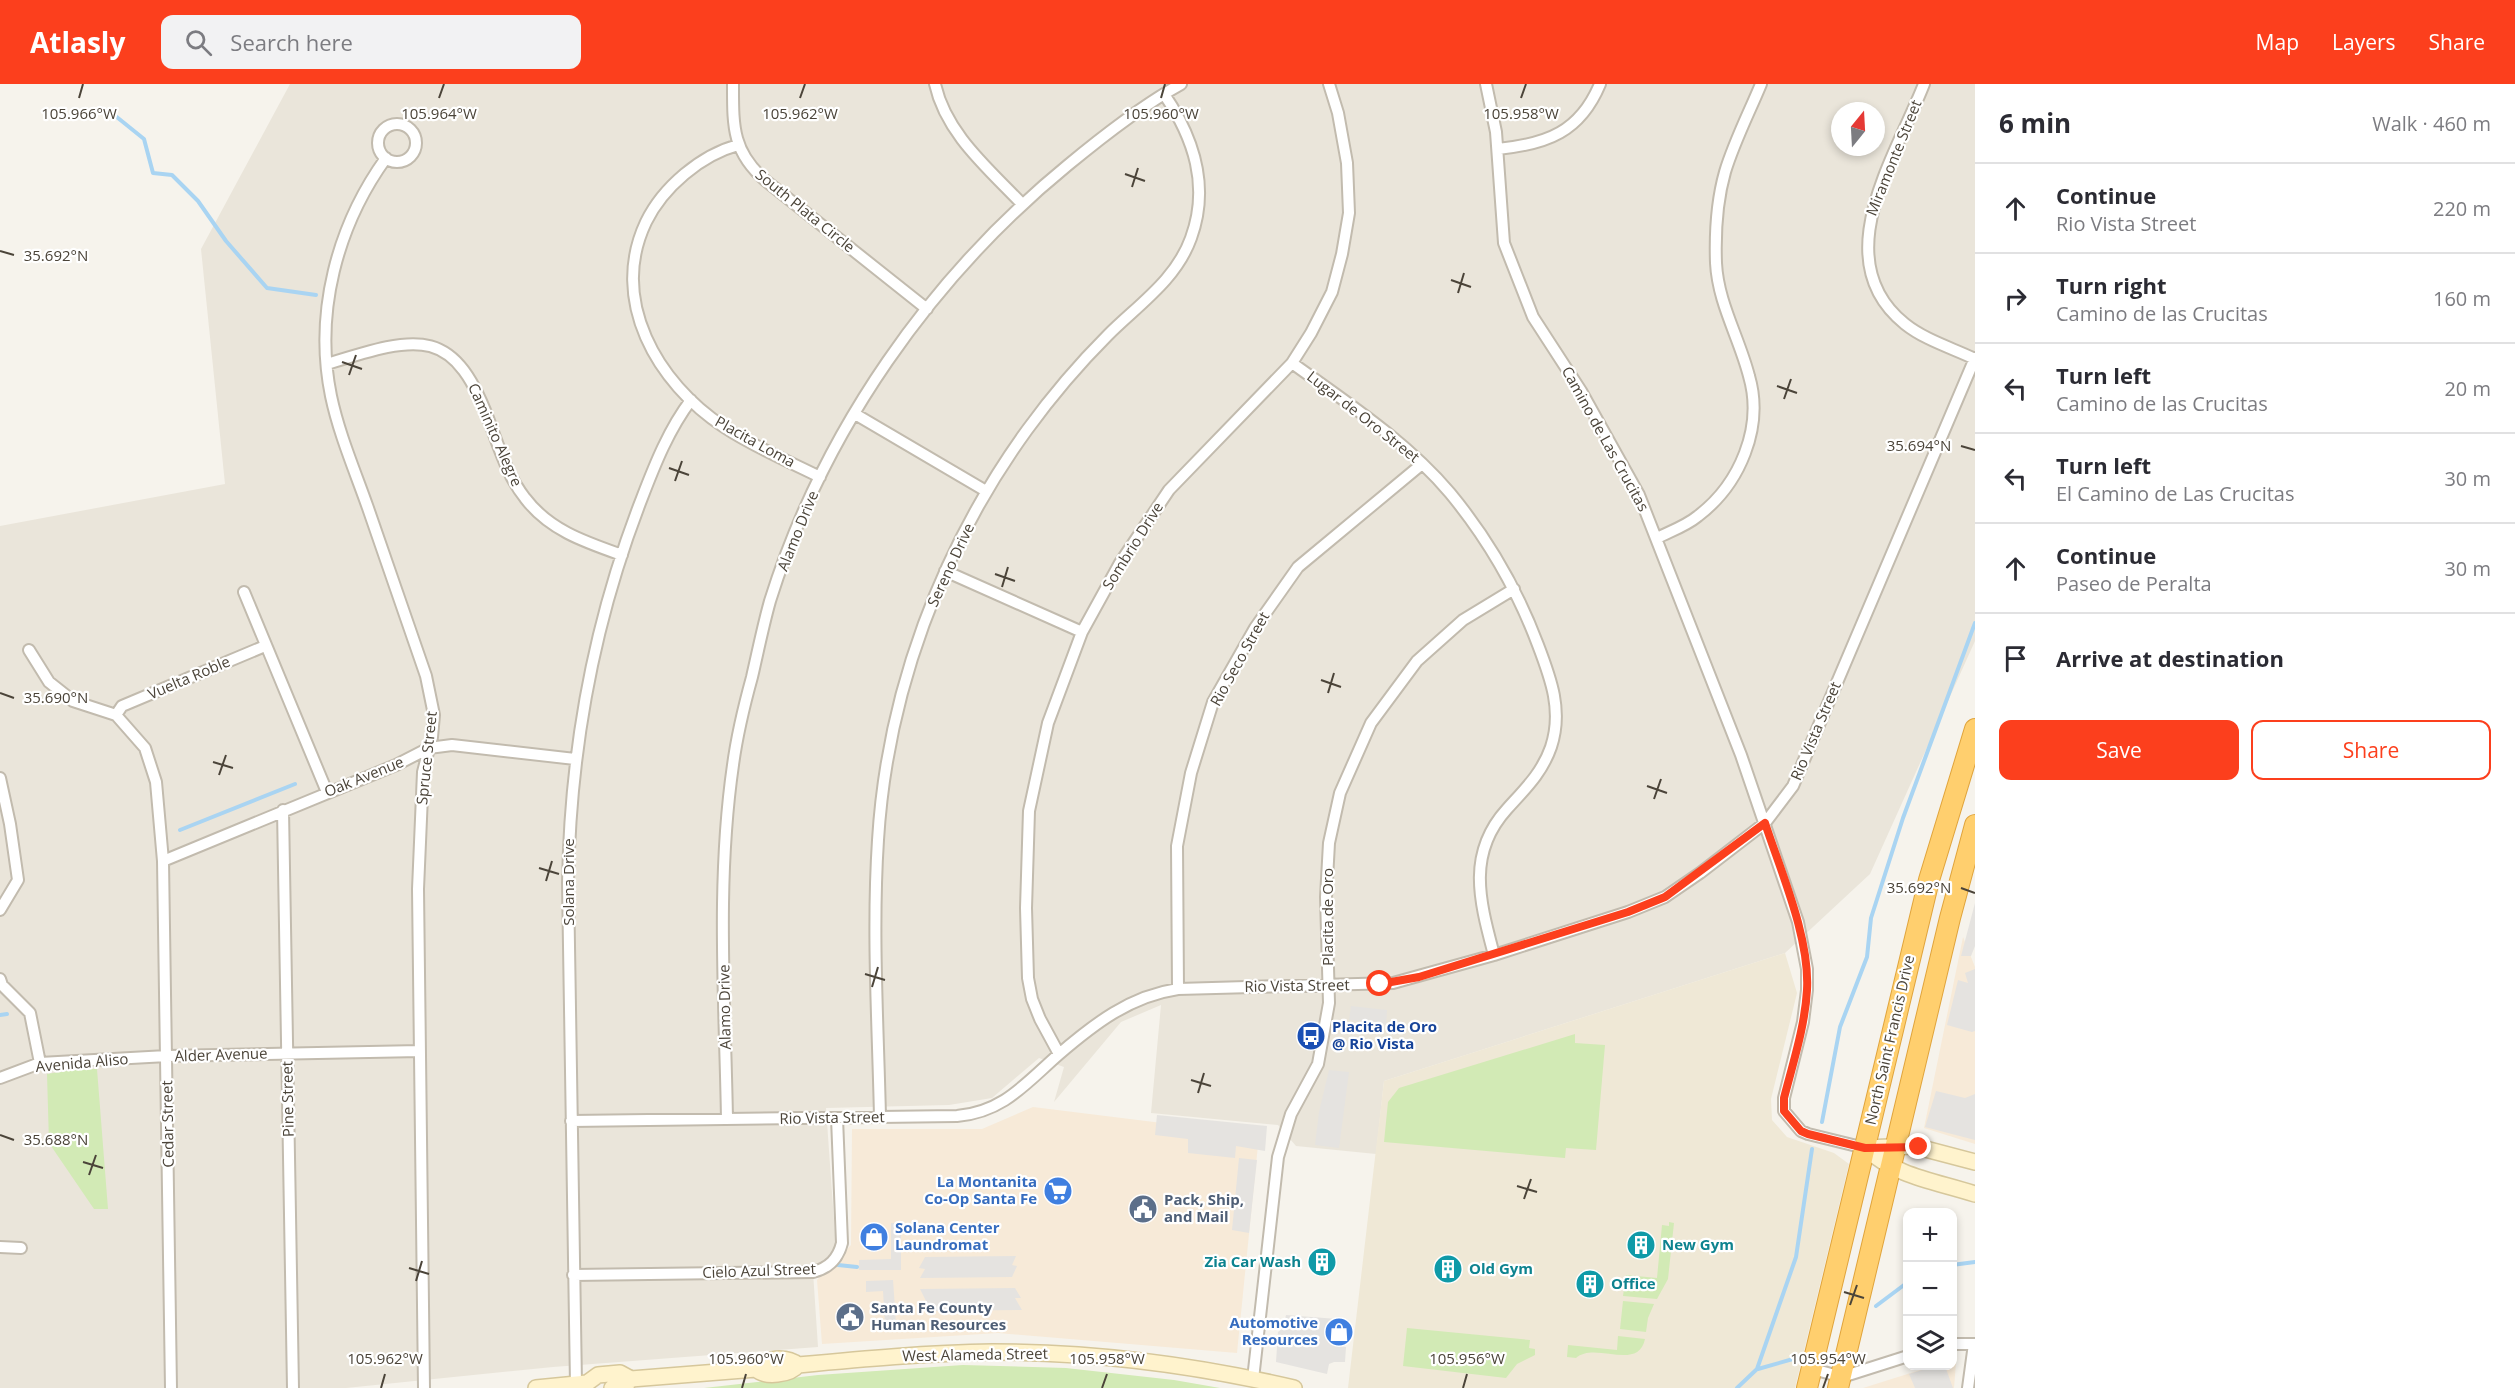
<!DOCTYPE html>
<meta charset="utf-8">
<style>
body{margin:0;font-family:"Open Sans",sans-serif;background:#f2f2f3;color:#2b2b33}
.controls{position:absolute;right:18px;bottom:18px;display:grid;overflow:hidden;border-radius:12px;box-shadow:0 3px 9px #0003}
.controls button{width:54px;height:54px;display:grid;place-items:center;padding:0;border:0;border-bottom:2px solid #e1e1e2;background:#fff;color:#2b2b33;font:30px sans-serif}
.compass{position:absolute;left:1831px;top:18px;width:54px;height:54px;border-radius:50%;background:#fff;box-shadow:0 3px 9px #0003;rotate:18deg}
.stop{position:absolute;width:18px;height:18px;margin:-14px;border:4px solid #fc3f1d;border-radius:50%;background:#fff}
.stop.end{background:#fc3f1d;border-color:#fff;box-shadow:0 2px 6px #0008}
.list{margin:0;padding:0;list-style:none}
h2{display:flex;justify-content:space-between;align-items:center;height:78px;margin:0;padding:0 24px;font-size:26px}
h2 small{font-size:20px;font-weight:400;color:#7c7c81}
.list li{display:grid;grid-template-columns:39px 1fr auto;gap:18px;align-items:center;box-sizing:border-box;height:90px;padding:0 24px;border-top:2px solid #e1e1e2}
.list b{display:block;font-size:22px;white-space:nowrap}
.list p{margin:0;font-size:20px;white-space:nowrap;color:#7c7c81}
.list em{font-size:20px;font-style:normal;color:#7c7c81}
.actions{display:flex;gap:12px;padding:18px 24px}
.actions a{flex:1;padding:14px 0;border:2px solid #fc3f1d;border-radius:12px;text-align:center;font-size:21px;color:#fc3f1d}
.actions .main{background:#fc3f1d;color:#fff}
.icon{flex:none;width:33px;height:33px;fill:none;stroke:currentColor;stroke-width:2;stroke-linecap:round;stroke-linejoin:round}
.map{position:relative;flex:none;width:1975px;height:1304px;overflow:hidden}
header{display:flex;align-items:center;gap:36px;box-sizing:border-box;height:84px;padding:0 30px;background:#fc3f1d;color:#fff}
header strong{font-size:28px}
nav{display:flex;gap:33px;margin-inline-start:auto;font-size:21px}
.search{width:420px;height:54px;background:#f2f2f3;display:flex;align-items:center;gap:15px;box-sizing:border-box;padding:0 21px;border-radius:12px;color:#7c7c81;font-size:22px}
main{display:flex}
aside{flex:1;background:#fff}
.map>svg:first-child{display:block}
</style>
<header>
<strong>Atlasly</strong>
<div class="search"><svg class="icon" aria-label="search" viewBox="0 0 24 24"><circle cx="10" cy="10" r="6"/><path d="M15 15l6 6"/></svg>Search here</div>
<nav><a>Map</a><a>Layers</a><a>Share</a></nav>
</header>
<main>
<div class="map">
<svg width="1975" height="1304" viewBox="0 0 1975 1304">
<rect width="100%" height="100%" fill="#f6f3ec"/>
<path fill="#eae5da" fill-rule="evenodd" d="M290,0H1975V557L1870,790L1785,869L1384,997L1376,1070L1296,1062L1278,1041L1151,1029L1161,921L1121,938L1054,1018L1064,983L1039,974L992,1014L949,1021L826,1024L836,1165L813,1188L818,1263L553,1283L346,1304H0V442L225,400L201,165ZM1840,27H1876V63H1840Z"/>
<path fill="#f7ead8" d="M1963,853L1975,883V1060L1924,1044Z
M1033,1023L1259,1051L1237,1269L998,1249L822,1260L817,1196L851,1161L852,1045H982Z
M1953,1275L1956,1279L1954,1304H1863L1933,1282H1952Z"/>
<path fill="#efe8d6" d="M1785,869L1797,909L1771,1015L1772,1036L1787,1053L1834,1069L1849,1080L1795,1304H1348L1384,997Z"/>
<path fill="#d2eab5" d="M1575,950V959L1605,961L1596,1066L1566,1064L1565,1074L1384,1058L1388,1018L1399,1004Z
M78,985H97L108,1125H94L49,1059L47,990Z
M1669,1138L1674,1139L1668,1195L1657,1215L1623,1212L1626,1191L1657,1194L1662,1141L1669,1142Z
M1623,1217L1654,1220L1648,1234L1646,1248L1620,1245Z
M1407,1244L1530,1256L1529,1264L1535,1265V1271L1517,1280L1506,1294L1403,1282Z
M1618,1252L1645,1255C1638,1288 1595,1257 1576,1274L1567,1273L1568,1261L1617,1266Z
M963,1281L1066,1284L1174,1296L1220,1304H704L818,1291Z"/>
<path fill="#e5e3e0" d="M1975,819V862L1971,872H1961Z
M1975,885V947L1972,948L1947,941L1958,896L1968,899L1965,889Z
M1351,922L1387,926L1386,941L1349,936Z
M1329,986L1349,988L1339,1064L1315,1061L1319,1028Z
M1936,1007L1965,1014L1975,1010V1056L1925,1043Z
M1157,1031L1267,1042L1265,1067L1236,1062L1235,1074L1188,1069V1055L1155,1051Z
M1239,1074L1257,1076L1249,1149L1232,1146Z
M891,1139H901V1186H859V1176L891,1175Z
M1016,1172L1012,1181L1017,1182L1012,1193L920,1194L925,1185L919,1184L925,1173Z
M893,1196L896,1239L885,1240L883,1207L866,1208V1197Z
M1015,1204L1021,1214H1015L1022,1226L925,1227L921,1218L926,1217L920,1205Z
M1286,1231L1337,1235L1334,1262L1346,1263L1345,1278H1334L1329,1280L1327,1290L1276,1278L1278,1248L1283,1244Z
M1935,1282H1945L1953,1304H1915L1909,1290Z"/>
<g fill="none" stroke-linecap="round" stroke-linejoin="round">
<path stroke="#a9d4f2" stroke-width="4" d="M113,30L144,55L153,89L172,91L198,117L226,157L267,204L316,211
M180,746L295,700
M0,931L7,930
M1822,1038L1840,943L1867,873L1871,834L1903,734L1975,539
M838,1181L857,1183
M1952,1181L1975,1178
M1876,1222L1908,1198
M1758,1285L1800,1273
M1737,1304L1757,1285L1796,1173L1812,1065"/>
<g stroke="#c2bbae" stroke-width="14">
<path id="street" d="M733,0C733,42 732,68 766,97L927,225
M935,0C946,50 989,85 1022,120
M1486,0L1496,48L1504,159L1533,233L1581,307L1639,411L1741,671L1798,838L1807,885V906L1803,938L1784,1014V1027L1801,1047L1808,1050L1865,1064
M1924,0C1896,72 1825,176 1905,240C1925,256 1952,264 1975,275
M378 59a19 19 0 1 1 38 0a19 19 0 1 1-38 0Z
M738,61C701,71 663,103 646,138C609,216 657,299 724,343C754,363 788,377 820,393
M1498,65C1547,60 1580,48 1600,0
M386,74C337,142 314,229 331,312C339,350 355,387 368,424C387,480 407,536 426,592L434,631L432,653L423,688L418,805L424,1304
M1292,279C1346,318 1406,357 1450,409C1488,455 1517,505 1538,561C1551,595 1563,627 1551,663C1542,689 1525,705 1507,725C1466,770 1480,818 1494,871
M327,280C420,251 455,240 492,345C501,369 509,394 525,414C549,446 585,458 622,471
M855,330L986,407
M1657,454C1671,447 1686,442 1698,432C1740,400 1764,343 1749,292C1739,253 1718,219 1716,179C1715,150 1717,116 1725,88C1734,58 1749,29 1761,0
M945,487L1082,548
M244,508L327,708
M29,566L49,598L73,617L116,631L145,664L156,698L163,777L171,1304
M116,631L122,622L265,562
M0,694L10,740L18,796L0,826
M283,726L293,1304
M163,777L396,681L429,664L452,661L575,675
M0,895L2,901L30,929L40,979
M1178,905L1177,762L1191,689L1213,618L1255,544L1298,483L1422,380
M1059,970L1040,935L1032,915L1028,894L1026,824L1029,727L1048,639L1082,548L1120,479L1169,406L1292,279L1311,249L1332,208L1342,170L1349,129L1347,79L1338,29L1329,0
M0,994L40,979L167,972L420,967
M880,1033C878,941 872,848 878,756C887,609 941,465 1027,346C1051,313 1079,280 1108,251C1138,221 1176,196 1191,154C1210,102 1194,54 1164,10
M727,1035C725,917 716,798 733,681C737,651 744,622 752,593C758,567 763,542 770,517C823,347 931,193 1068,81C1103,52 1141,22 1181,0
M571,1037L957,1032C1003,1028 1025,1000 1058,971C1094,940 1130,912 1178,905L1393,899L1494,871L1628,828L1665,813L1700,789L1765,739L1793,702L1975,274
M0,1163L21,1164
M573,1191L813,1188C829,1184 838,1175 842,1159L837,1034
M1952,1260H1975
M1813,1285L1842,1293L1908,1272
M1253,1295L1278,1073L1291,1030L1318,980L1329,919L1326,813L1329,759L1340,709L1371,639L1417,577L1463,536L1514,505
M576,1300L568,799C570,667 594,537 642,414C655,380 669,345 691,316
M1968,1304L1974,1260"/>
</g>
<g stroke="#d6c79b" stroke-width="18">
<path id="secondary" d="M1865,1064C1897,1093 1935,1097 1975,1110
M1865,1064L1914,1062L1975,1078
M756,1285C763,1273 787,1272 798,1281C862,1275 927,1269 993,1268C1094,1268 1195,1281 1294,1304
M536,1304L587,1299L598,1291L620,1289L631,1295L756,1285C765,1294 790,1291 798,1281
M612,1304L625,1302L631,1295"/>
</g>
<g stroke="#e0a43c" stroke-width="22">
<path id="highway" d="M1807,1304L1929,796L1975,645
M1838,1304L1950,834L1975,741"/>
</g>
<use href="#street" stroke="#fff" stroke-width="10"/>
<use href="#secondary" stroke="#fff3cd" stroke-width="15"/>
<use href="#highway" stroke="#ffcf6e" stroke-width="20"/>
</g>
<g fill="none" stroke-linecap="round" stroke-linejoin="round">
<path stroke="#fc3f1d" stroke-width="8" d="M1380,900L1419,893L1628,828L1665,813L1765,739C1781,788 1810,854 1807,906C1805,942 1793,979 1784,1014V1027L1801,1047L1808,1050L1865,1064L1919,1063"/>
</g>
<path fill="none" stroke="#4b4439" stroke-width="2" d="M79,14L83,0M439,14L444,0M800,14L805,0M1161,14L1165,0M1521,14L1526,0M1125,90L1145,97M1132,103L1138,84M0,167L14,171M1451,196L1471,203M1458,209L1464,189M342,278L362,285M349,291L356,271M1777,302L1797,309M1784,315L1791,295M1961,362L1975,366M669,384L689,391M675,397L682,377M995,490L1015,497M1002,503L1008,483M1321,596L1341,603M0,609L14,614M1328,609L1334,589M213,678L233,684M219,691L226,671M1647,702L1667,709M1654,715L1661,695M539,784L559,790M546,797L552,777M1961,804L1975,809M865,890L885,896M872,903L878,883M1191,996L1211,1002M1198,1009L1204,989M0,1051L14,1056M83,1078L103,1084M89,1091L96,1071M1517,1102L1537,1108M1524,1115L1531,1095M409,1184L429,1190M416,1197L422,1177M1844,1208L1864,1214M1850,1221L1857,1201M381,1304L385,1290M742,1304L746,1290M1102,1304L1107,1290M1463,1304L1467,1290M1823,1304L1828,1290"/>
<defs>
<g id="bus-disc" transform="scale(1.5)"><circle r="9.5" fill="#1a4fb4" stroke="#fff"/><path d="M-5-6H5V4H4V6H2V4H-2V6H-4V4H-5ZM-3.5-4V0h7V-4ZM-3.5 1.2v1.5H-2V1.2ZM2 1.2v1.5H3.5V1.2Z" fill="#fff"/></g>
<g id="supermarket-disc" transform="scale(1.5)"><circle r="9.5" fill="#3f7fe0" stroke="#fff"/><path d="M-6-5.5h2.5l.6 2H6L4.5 2H-2.5L-4.4-4H-6ZM-1.5 3.2a1.3 1.3 0 1 0 .1 0ZM3 3.2a1.3 1.3 0 1 0 .1 0Z" fill="#fff"/></g>
<g id="civic-disc" transform="scale(1.5)"><circle r="9.5" fill="#5c6f8a" stroke="#fff"/><path d="M-.6-6.5H3V-4.5H.6V-3L4-1V1h2V6H-6V1h2V-1L-.6-3ZM-1.2 2.5V6h2.4V2.5Z" fill="#fff"/></g>
<g id="shop-disc" transform="scale(1.5)"><circle r="9.5" fill="#3f7fe0" stroke="#fff"/><path d="M-5-2.5h2.3a2.7 3.5 0 0 1 5.4 0H5L5.5 6h-11ZM-1.5-2.5h3a1.5 2.3 0 0 0-3 0Z" fill="#fff"/></g>
<g id="building-disc" transform="scale(1.5)"><circle r="9.5" fill="#0f9aa8" stroke="#fff"/><path d="M-4-6H4V6H1V3H-1V6H-4ZM-2.5-4.3h1.7v1.8h-1.7ZM.8-4.3h1.7v1.8H.8ZM-2.5-1h1.7V.8h-1.7ZM.8-1h1.7V.8H.8Z" fill="#fff"/></g>
</defs>
<g fill-rule="evenodd">
<use href="#bus-disc" x="1311" y="952"/>
<use href="#supermarket-disc" x="1058" y="1107"/>
<use href="#civic-disc" x="1143" y="1125"/>
<use href="#shop-disc" x="874" y="1153"/>
<use href="#building-disc" x="1641" y="1161"/>
<use href="#building-disc" x="1322" y="1178"/>
<use href="#building-disc" x="1448" y="1185"/>
<use href="#building-disc" x="1590" y="1200"/>
<use href="#civic-disc" x="850" y="1233"/>
<use href="#shop-disc" x="1339" y="1248"/>
</g>
<g text-anchor="middle" stroke-width="4.5" stroke-linejoin="round" paint-order="stroke">
<g font-size="15" fill="#4b4439" stroke="#fff">
<text transform="translate(1894 74) rotate(-68)" y="5">Miramonte Street</text>
<text transform="translate(805 127) rotate(39)" y="5">South Plata Circle</text>
<text transform="translate(1363 333) rotate(38)" y="5">Lugar de Oro Street</text>
<text transform="translate(495 351) rotate(66)" y="5">Caminito Alegre</text>
<text transform="translate(1605 355) rotate(61)" y="5">Camino de Las Crucitas</text>
<text transform="translate(755 358) rotate(29)" y="5">Placita Loma</text>
<text transform="translate(798 447) rotate(-68)" y="5">Alamo Drive</text>
<text transform="translate(1133 462) rotate(-58)" y="5">Sombrio Drive</text>
<text transform="translate(951 481) rotate(-65)" y="5">Sereno Drive</text>
<text transform="translate(1240 575) rotate(-61)" y="5">Rio Seco Street</text>
<text transform="translate(189 594) rotate(-23)" y="5">Vuelta Roble</text>
<text transform="translate(1816 647) rotate(-67)" y="5">Rio Vista Street</text>
<text transform="translate(427 674) rotate(-84)" y="5">Spruce Street</text>
<text transform="translate(364 693) rotate(-22)" y="5">Oak Avenue</text>
<text transform="translate(569 798) rotate(-90)" y="5">Solana Drive</text>
<text transform="translate(1328 833) rotate(-90)" y="5">Placita de Oro</text>
<text transform="translate(1297 902) rotate(-1)" y="5">Rio Vista Street</text>
<text transform="translate(725 923) rotate(-91)" y="5">Alamo Drive</text>
<text transform="translate(1890 956) rotate(-77)" y="5">North Saint Francis Drive</text>
<text transform="translate(221 971) rotate(-2)" y="5">Alder Avenue</text>
<text transform="translate(82 979) rotate(-5)" y="5">Avenida Aliso</text>
<text transform="translate(288 1015) rotate(-91)" y="5">Pine Street</text>
<text transform="translate(832 1034) rotate(-1)" y="5">Rio Vista Street</text>
<text transform="translate(168 1040) rotate(-91)" y="5">Cedar Street</text>
<text transform="translate(759 1187) rotate(-2)" y="5">Cielo Azul Street</text>
<text transform="translate(975 1271) rotate(-1)" y="5">West Alameda Street</text>
</g>
<g font-size="15" font-weight="bold" fill="#164399" stroke="#fff" text-anchor="start">
<text x="1332" y="948">Placita de Oro<tspan x="1332" dy="17">@ Rio Vista</tspan></text>
</g>
<g font-size="15" font-weight="bold" fill="#366cbe" stroke="#fff" text-anchor="end">
<text x="1037" y="1103">La Montanita<tspan x="1037" dy="17">Co-Op Santa Fe</tspan></text>
<text x="895" y="1149" text-anchor="start">Solana Center<tspan x="895" dy="17">Laundromat</tspan></text>
<text x="1318" y="1244">Automotive<tspan x="1318" dy="17">Resources</tspan></text>
</g>
<g font-size="15" font-weight="bold" fill="#4e5e75" stroke="#fff" text-anchor="start">
<text x="1164" y="1121">Pack, Ship,<tspan x="1164" dy="17">and Mail</tspan></text>
<text x="871" y="1229">Santa Fe County<tspan x="871" dy="17">Human Resources</tspan></text>
</g>
<g font-size="15" font-weight="bold" fill="#0d838f" stroke="#fff" text-anchor="start">
<text x="1662" y="1166">New Gym</text>
<text x="1301" y="1183" text-anchor="end">Zia Car Wash</text>
<text x="1469" y="1190">Old Gym</text>
<text x="1611" y="1205">Office</text>
</g>
</g>
<g font-size="15" text-anchor="middle" fill="#4b4439" stroke="#fff" stroke-width="4.5" stroke-linejoin="round" paint-order="stroke">
<text x="79" y="35">105.966°W</text>
<text x="439" y="35">105.964°W</text>
<text x="800" y="35">105.962°W</text>
<text x="1161" y="35">105.960°W</text>
<text x="1521" y="35">105.958°W</text>
<text x="56" y="177">35.692°N</text>
<text x="1919" y="367">35.694°N</text>
<text x="56" y="619">35.690°N</text>
<text x="1919" y="809">35.692°N</text>
<text x="56" y="1061">35.688°N</text>
<text x="385" y="1280">105.962°W</text>
<text x="746" y="1280">105.960°W</text>
<text x="1107" y="1280">105.958°W</text>
<text x="1467" y="1280">105.956°W</text>
<text x="1828" y="1280">105.954°W</text>
</g>
</svg>
<div class="controls">
<button>+</button>
<button>−</button>
<button><svg class="icon" aria-label="layers" viewBox="0 0 24 24"><path d="M12 4l9 5-9 5-9-5zM3 14l9 5 9-5"/></svg></button>
</div>
<svg class="compass" viewBox="-18 -18 36 36"><path d="M0-13l5 13h-10z" fill="#e53935"/><path d="M0 13l5-13h-10z" fill="#7c7c81"/></svg>
<div class="stop" style="left:1380px;top:900px"></div>
<div class="stop end" style="left:1919px;top:1063px"></div>
</div>
<aside>
<h2>6 min<small>Walk · 460 m</small></h2>
<ul class="list">
<li><svg class="icon" aria-label="ahead" viewBox="0 0 24 24"><path d="M12 20V5M6 11l6-6 6 6"/></svg><div><b>Continue</b><p>Rio Vista Street</p></div><em>220 m</em></li>
<li><svg class="icon" aria-label="right" viewBox="0 0 24 24"><path d="M7 20v-9h11M14 6l5 5-5 5"/></svg><div><b>Turn right</b><p>Camino de las Crucitas</p></div><em>160 m</em></li>
<li><svg class="icon" aria-label="left" viewBox="0 0 24 24"><path d="M17 20v-9H6M10 6l-5 5 5 5"/></svg><div><b>Turn left</b><p>Camino de las Crucitas</p></div><em>20 m</em></li>
<li><svg class="icon" aria-label="left" viewBox="0 0 24 24"><path d="M17 20v-9H6M10 6l-5 5 5 5"/></svg><div><b>Turn left</b><p>El Camino de Las Crucitas</p></div><em>30 m</em></li>
<li><svg class="icon" aria-label="ahead" viewBox="0 0 24 24"><path d="M12 20V5M6 11l6-6 6 6"/></svg><div><b>Continue</b><p>Paseo de Peralta</p></div><em>30 m</em></li>
<li><svg class="icon" aria-label="arrive" viewBox="0 0 24 24"><path d="M6 21V4h12l-3 4 3 4H6"/></svg><div><b>Arrive at destination</b></div></li>
</ul>
<div class="actions"><a class="main">Save</a><a>Share</a></div>
</aside>
</main>
